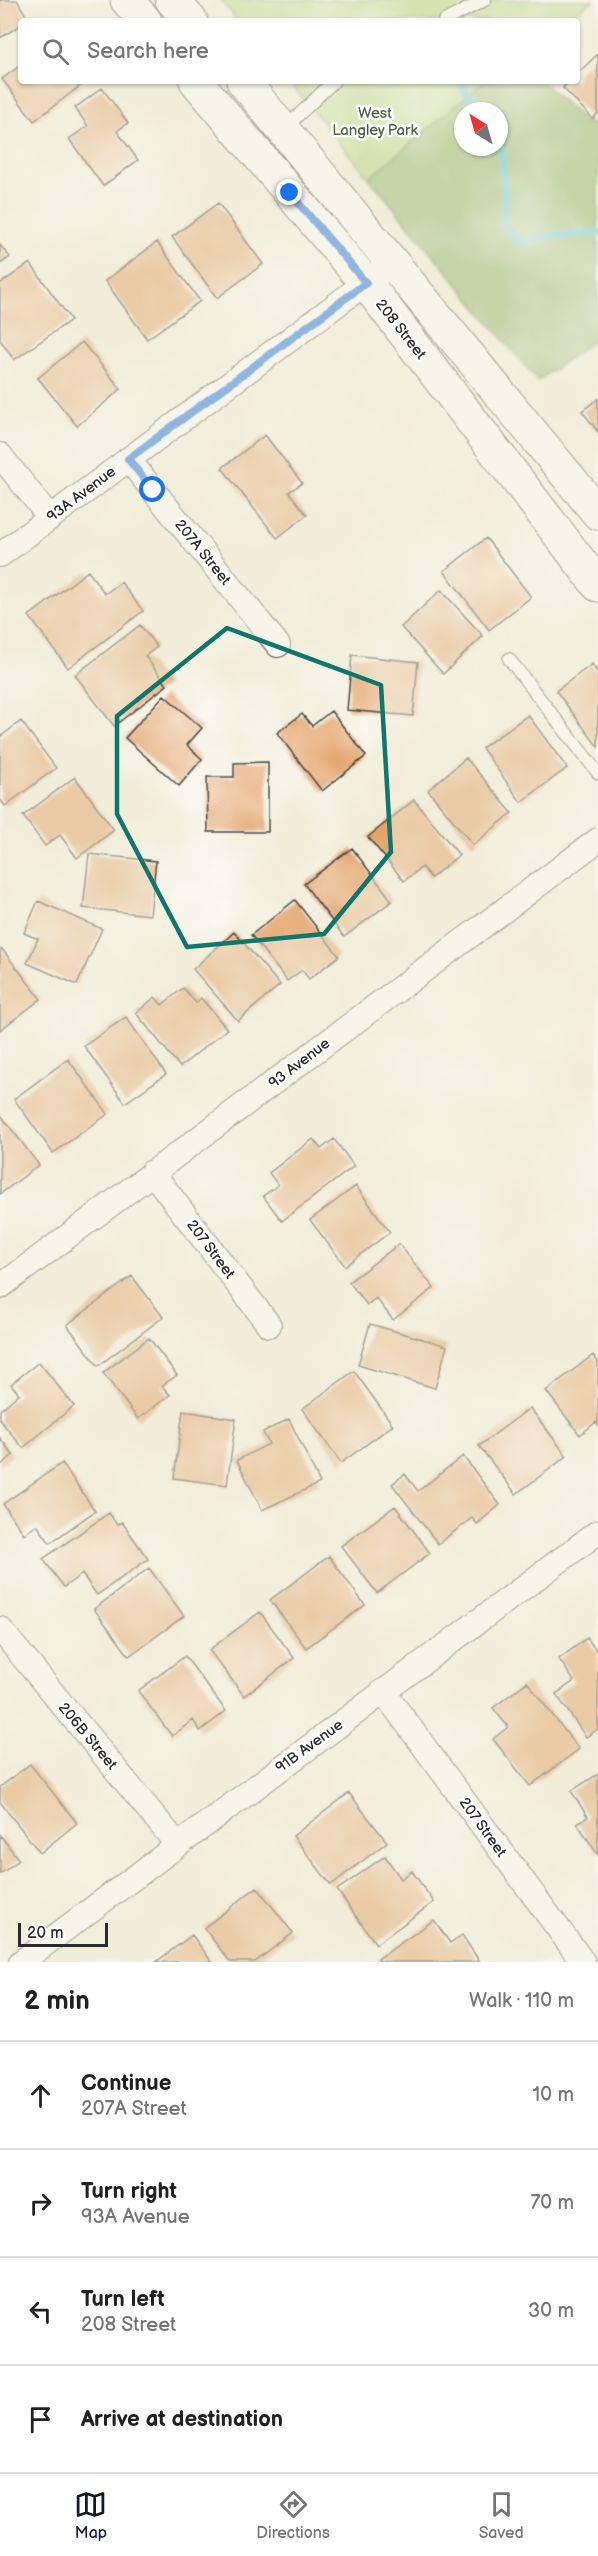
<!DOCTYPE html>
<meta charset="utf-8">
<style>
body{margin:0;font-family:"Balsamiq Sans",sans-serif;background:#f2f2f2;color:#202124}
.compass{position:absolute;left:454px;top:102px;width:54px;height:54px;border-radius:50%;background:#fff;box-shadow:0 2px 4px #0004;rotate:323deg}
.scale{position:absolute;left:18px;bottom:15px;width:90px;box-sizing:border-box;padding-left:6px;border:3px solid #2b2b2b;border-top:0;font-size:16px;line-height:21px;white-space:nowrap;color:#2b2b2b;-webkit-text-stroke:4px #fff;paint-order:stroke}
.stop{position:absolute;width:18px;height:18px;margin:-14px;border:4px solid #1a73e8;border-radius:50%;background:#fff}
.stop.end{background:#1a73e8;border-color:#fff;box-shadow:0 2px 6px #0008}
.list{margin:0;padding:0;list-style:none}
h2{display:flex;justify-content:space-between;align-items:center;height:78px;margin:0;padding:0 24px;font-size:26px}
h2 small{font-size:20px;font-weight:400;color:#757577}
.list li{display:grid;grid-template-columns:39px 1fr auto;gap:18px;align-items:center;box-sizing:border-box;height:108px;padding:0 24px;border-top:2px solid #e0e0e0}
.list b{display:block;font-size:22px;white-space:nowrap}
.list p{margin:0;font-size:20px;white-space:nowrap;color:#757577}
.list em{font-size:20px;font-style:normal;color:#757577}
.icon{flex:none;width:33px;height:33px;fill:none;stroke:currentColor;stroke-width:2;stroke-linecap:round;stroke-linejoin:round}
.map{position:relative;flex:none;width:598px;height:1962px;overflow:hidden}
.search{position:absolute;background:#fff;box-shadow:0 2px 4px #0004;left:18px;right:18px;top:18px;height:66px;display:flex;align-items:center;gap:15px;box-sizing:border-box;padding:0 21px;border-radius:6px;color:#757577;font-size:22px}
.sheet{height:510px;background:#fff}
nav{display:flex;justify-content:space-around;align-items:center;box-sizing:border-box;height:84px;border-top:2px solid #e0e0e0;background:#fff;font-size:16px;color:#757577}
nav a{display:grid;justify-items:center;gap:3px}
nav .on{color:#111827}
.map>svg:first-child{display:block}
</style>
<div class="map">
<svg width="598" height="1962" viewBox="0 0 598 1962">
<rect width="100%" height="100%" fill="#fff"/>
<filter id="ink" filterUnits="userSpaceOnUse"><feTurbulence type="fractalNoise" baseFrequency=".0167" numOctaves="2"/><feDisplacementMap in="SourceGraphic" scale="12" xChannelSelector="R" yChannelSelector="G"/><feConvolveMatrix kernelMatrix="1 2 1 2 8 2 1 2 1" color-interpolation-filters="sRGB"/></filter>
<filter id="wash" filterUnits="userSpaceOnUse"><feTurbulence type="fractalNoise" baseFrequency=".008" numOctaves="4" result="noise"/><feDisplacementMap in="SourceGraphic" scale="24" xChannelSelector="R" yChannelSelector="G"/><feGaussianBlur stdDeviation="1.35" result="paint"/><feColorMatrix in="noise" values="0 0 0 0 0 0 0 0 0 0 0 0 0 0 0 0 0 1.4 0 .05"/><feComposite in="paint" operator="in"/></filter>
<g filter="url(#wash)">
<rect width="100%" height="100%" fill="#f1edd9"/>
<path fill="#b4d880" stroke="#708256" stroke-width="1.5" d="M221,0H593L564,21H238Z
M288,81H485L369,178Z"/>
<path fill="#8fb86e" stroke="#5d724c" stroke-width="1.5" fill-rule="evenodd" d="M485,81H541L587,123L598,124V337L538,381L369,178ZM463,111H499V147H463Z"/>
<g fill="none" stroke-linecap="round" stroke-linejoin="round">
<path stroke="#56c3ce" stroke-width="9" d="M462,81C465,97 477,103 490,111
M499,116L505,195L503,222L519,243L545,237L598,233"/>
</g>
<g id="blocks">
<path fill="#e3a369" d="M0,0H17L29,21H21V25L0,38Z
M598,54V113L593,119L563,88L569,81H577V74Z
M21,65V81L84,83L34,121L2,79Z
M102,88L128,123L117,131L138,160L103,186L69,139L88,126L75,108Z
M218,203L263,264L217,298L172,237Z
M157,242L200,301L147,339L105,281Z
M0,245L10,257L0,264Z
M30,263L71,320L14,360L0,340V284Z
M82,342L121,389L77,426L38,378Z
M598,399V432L582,411Z
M265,435L302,483L289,492L307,515L277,538L222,468Z
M486,538L531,597L489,630L444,571Z
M88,571L105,594L121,582L143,611L68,668L29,616Z
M441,590L483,636L443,674L401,627Z
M140,625L157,647L145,656L167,685L114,726L75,675Z
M352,655L418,662L413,716L347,710Z
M592,664L598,673V747L556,691Z
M164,695L202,728L187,745L202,759L179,786L125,738Z
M331,711L366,756L322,791L277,733L302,714L312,726Z
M528,715L567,768L521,802L482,748Z
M21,721L56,768L5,806L0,799V737Z
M466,758L512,813L473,845L428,790Z
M268,762V832H208L207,777H234V763Z
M75,777L114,830L77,858L60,835L45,846L23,816Z
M414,800L459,855L431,878L422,867L404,881L368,837Z
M352,848L392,901L344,937L304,884Z
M89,854L156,861L150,915L83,908Z
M295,900L339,956L309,979L302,970L287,981L251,935Z
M38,901L102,929L77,985L27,963L38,939L24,933Z
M234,932L280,985L238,1021L193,969Z
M2,949L41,999L0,1030V951Z
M183,988L196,1003L201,998L227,1029L180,1067L136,1013L155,997L162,1005Z
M126,1017L166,1074L125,1103L84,1046Z
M68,1059L108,1114L53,1153L14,1099Z
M0,1114L39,1165L0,1194Z
M313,1139L321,1149L334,1139L354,1166L282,1221L263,1196L278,1185L269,1173Z
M356,1186L390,1232L345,1266L310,1220Z
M399,1244L434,1288L393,1320L376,1298L367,1305L349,1282Z
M132,1276L163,1317L98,1366L67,1325Z
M370,1324L447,1346L435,1388L358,1365Z
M149,1338L177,1375L162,1386L170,1395L138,1419L103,1373Z
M593,1355L598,1362V1425L596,1422L580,1435L546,1391Z
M39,1362L74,1406L23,1448L0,1420V1410L19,1394L11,1384Z
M354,1371L393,1425L341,1463L302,1409Z
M530,1408L567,1456L516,1494L479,1446Z
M183,1411L236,1419L227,1485L174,1478Z
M289,1419L320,1483L262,1510L237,1460L269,1444L263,1432Z
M0,1438L13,1455L0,1466Z
M463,1456L500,1505L477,1524L472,1518L438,1544L392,1484L405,1474L418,1491Z
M62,1463L95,1511L50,1543L37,1525L24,1534L3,1504Z
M395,1506L430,1553L377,1593L341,1546Z
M109,1513L117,1525L122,1522L148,1559L97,1595L82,1574L64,1587L43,1559Z
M329,1556L365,1605L306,1648L270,1600Z
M149,1568L184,1616L129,1656L94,1609Z
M260,1612L294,1658L244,1696L209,1650Z
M587,1638L598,1653V1729L586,1737L556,1694L574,1681L559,1659Z
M185,1656L226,1711L200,1731L193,1720L172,1736L138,1691Z
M527,1682L579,1749L530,1786L493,1739L508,1727L493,1708Z
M30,1764L77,1823L40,1853L0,1802V1787Z
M598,1774V1855L577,1823L588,1817L571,1791Z
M349,1793L387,1842L331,1885L293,1836Z
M0,1835L19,1860L0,1874Z
M385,1856L401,1879L412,1871L434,1902L376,1944L337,1890Z
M257,1887L293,1933L255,1962H230L204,1928Z
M434,1920L450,1943L462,1935L480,1962H379L378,1959Z
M192,1935L212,1962H156Z"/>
</g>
</g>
<g filter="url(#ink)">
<use href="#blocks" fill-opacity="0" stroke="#494845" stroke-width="1.5"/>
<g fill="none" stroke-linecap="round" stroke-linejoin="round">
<g stroke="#494845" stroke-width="14">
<path id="service" d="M444,21L485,0
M284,129L334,81
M509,659L598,773"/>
</g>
<g stroke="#494845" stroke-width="26">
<path id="minor" d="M0,455L50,518
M128,459L278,645
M0,555L379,273
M152,1172L269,1325
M0,1287L598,840
M0,1629L177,1844
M383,1691L583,1962
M21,1962L598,1532"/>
</g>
<g stroke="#494845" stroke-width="35">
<path id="secondary" d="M127,0L145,21
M172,0L191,21
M196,81L366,283L598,585
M243,81L598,513"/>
</g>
<use href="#service" stroke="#fff" stroke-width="12"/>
<use href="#minor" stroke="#fff" stroke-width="24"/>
<use href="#secondary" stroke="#fff" stroke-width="33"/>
</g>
</g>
<g fill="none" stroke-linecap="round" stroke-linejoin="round" filter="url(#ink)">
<path stroke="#1a73e8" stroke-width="8" d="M153,490L128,459L366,283L290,193"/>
</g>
<path d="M0 0H598V1962H0ZM227,628L381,685L391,852L324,934L187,947L117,814V716Z" fill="#f1edd9" fill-opacity=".55" fill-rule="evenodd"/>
<path fill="none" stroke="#0f766e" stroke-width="4.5" stroke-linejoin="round" d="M227,628L381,685L391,852L324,934L187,947L117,814V716Z"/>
<g text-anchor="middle" stroke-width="5" stroke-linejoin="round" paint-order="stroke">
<g font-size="15" fill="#545f44" stroke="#fff">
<text x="375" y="118">West<tspan x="375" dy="17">Langley Park</tspan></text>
</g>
<g font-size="15" fill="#2b2b2b" stroke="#fff">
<text transform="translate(401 329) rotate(52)" y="5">208 Street</text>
<text transform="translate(81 494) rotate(-37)" y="5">93A Avenue</text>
<text transform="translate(203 552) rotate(51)" y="5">207A Street</text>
<text transform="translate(299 1063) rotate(-37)" y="5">93 Avenue</text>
<text transform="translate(211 1249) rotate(53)" y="5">207 Street</text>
<text transform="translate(88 1736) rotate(50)" y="5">206B Street</text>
<text transform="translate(309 1746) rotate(-36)" y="5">91B Avenue</text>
<text transform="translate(483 1827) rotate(54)" y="5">207 Street</text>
</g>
</g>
</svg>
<svg class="compass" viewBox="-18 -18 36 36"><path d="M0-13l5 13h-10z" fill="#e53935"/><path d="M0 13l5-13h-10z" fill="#757577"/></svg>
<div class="scale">20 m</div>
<div class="stop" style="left:153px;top:490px"></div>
<div class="stop end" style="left:290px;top:193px"></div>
<div class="search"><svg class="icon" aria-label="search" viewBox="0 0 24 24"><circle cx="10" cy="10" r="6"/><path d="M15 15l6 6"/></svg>Search here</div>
</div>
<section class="sheet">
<h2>2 min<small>Walk · 110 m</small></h2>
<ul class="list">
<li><svg class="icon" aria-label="ahead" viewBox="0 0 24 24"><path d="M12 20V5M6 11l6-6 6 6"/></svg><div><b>Continue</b><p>207A Street</p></div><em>10 m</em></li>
<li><svg class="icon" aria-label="right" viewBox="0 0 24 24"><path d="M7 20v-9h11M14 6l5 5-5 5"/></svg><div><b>Turn right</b><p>93A Avenue</p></div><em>70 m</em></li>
<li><svg class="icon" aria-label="left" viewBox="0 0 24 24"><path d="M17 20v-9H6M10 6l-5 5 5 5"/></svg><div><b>Turn left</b><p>208 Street</p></div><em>30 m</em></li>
<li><svg class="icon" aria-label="arrive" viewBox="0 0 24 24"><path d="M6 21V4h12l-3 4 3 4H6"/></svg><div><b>Arrive at destination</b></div></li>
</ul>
</section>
<nav>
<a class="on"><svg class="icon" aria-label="map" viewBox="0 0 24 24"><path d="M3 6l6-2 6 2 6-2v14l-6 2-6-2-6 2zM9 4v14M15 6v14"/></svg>Map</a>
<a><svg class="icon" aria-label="directions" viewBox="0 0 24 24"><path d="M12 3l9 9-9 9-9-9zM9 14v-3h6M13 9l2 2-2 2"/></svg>Directions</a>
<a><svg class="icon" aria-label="saved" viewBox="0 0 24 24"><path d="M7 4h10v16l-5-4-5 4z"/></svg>Saved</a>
</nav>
